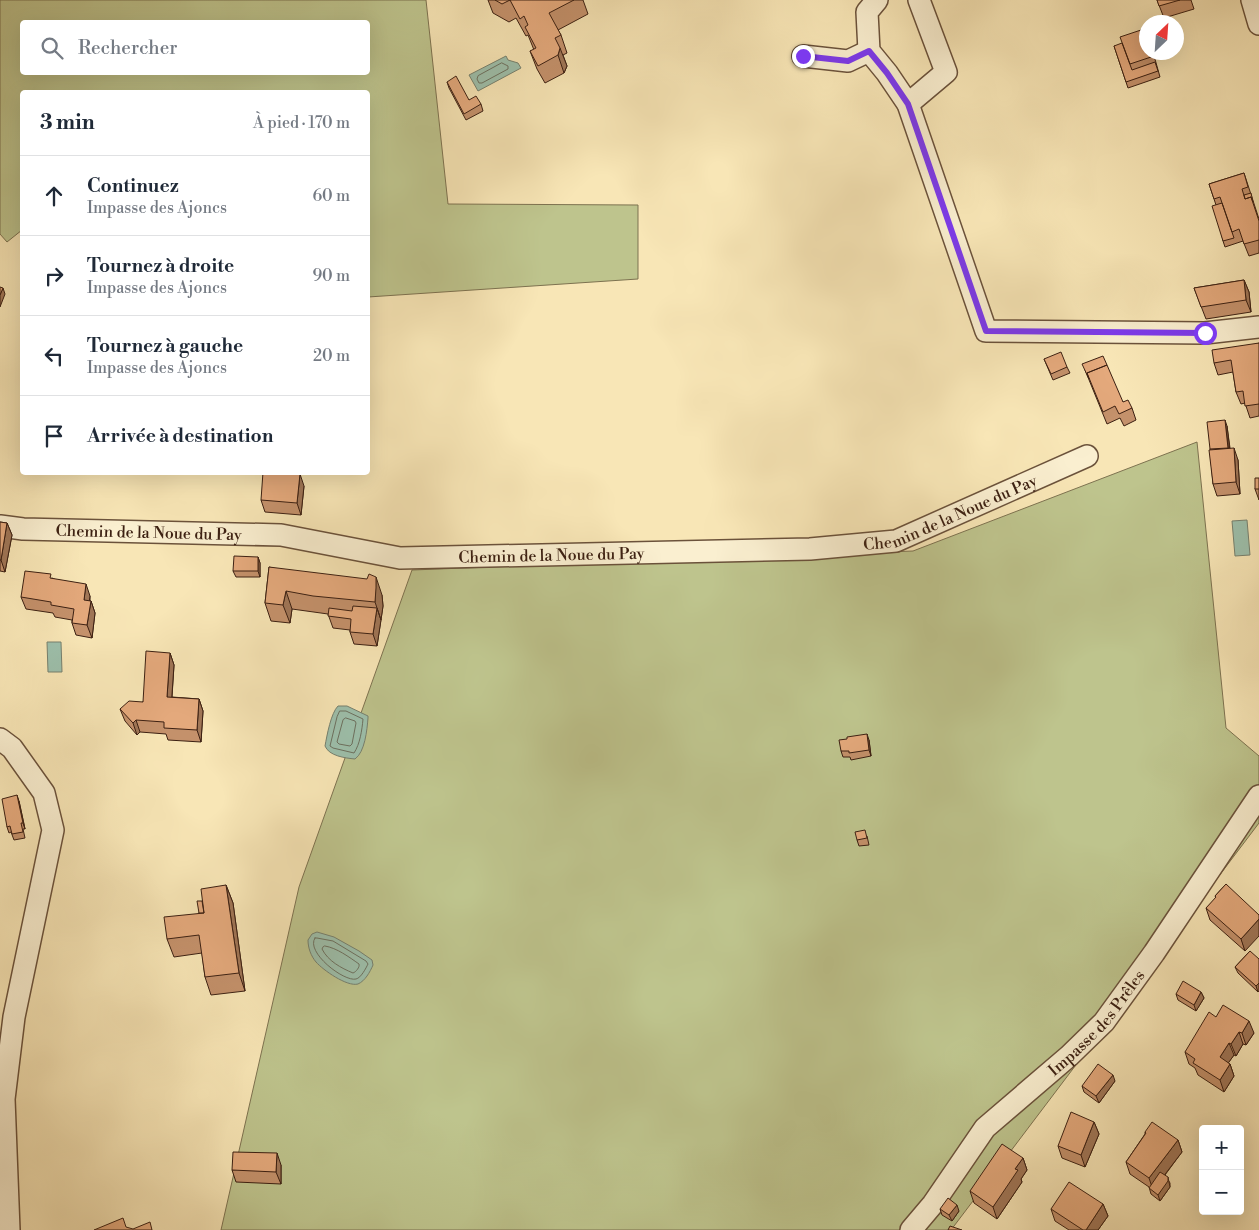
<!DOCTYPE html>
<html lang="fr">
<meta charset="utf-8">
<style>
body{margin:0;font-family:"Libre Bodoni",serif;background:#f6f6f7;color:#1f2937}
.controls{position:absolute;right:15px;bottom:15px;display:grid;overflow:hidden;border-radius:5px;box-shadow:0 5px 20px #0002}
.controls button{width:45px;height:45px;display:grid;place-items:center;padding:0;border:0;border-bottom:1px solid #e0e1e3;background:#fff;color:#1f2937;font:25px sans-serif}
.compass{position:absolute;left:1139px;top:15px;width:45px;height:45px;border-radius:50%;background:#fff;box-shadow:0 5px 20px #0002;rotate:25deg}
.stop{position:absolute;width:15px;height:15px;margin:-11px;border:4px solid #7c3aed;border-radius:50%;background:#fff}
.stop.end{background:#7c3aed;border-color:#fff;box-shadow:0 1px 5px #0008}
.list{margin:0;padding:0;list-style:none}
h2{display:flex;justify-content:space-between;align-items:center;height:65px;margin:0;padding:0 20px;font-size:21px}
h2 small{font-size:16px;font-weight:400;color:#747a83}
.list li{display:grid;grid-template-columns:32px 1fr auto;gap:15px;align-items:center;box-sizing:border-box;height:80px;padding:0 20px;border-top:1px solid #e0e1e3}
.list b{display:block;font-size:19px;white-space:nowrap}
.list p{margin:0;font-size:16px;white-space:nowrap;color:#747a83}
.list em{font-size:16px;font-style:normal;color:#747a83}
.icon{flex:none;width:28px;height:28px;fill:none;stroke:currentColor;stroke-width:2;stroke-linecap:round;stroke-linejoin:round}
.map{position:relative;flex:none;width:1259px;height:1230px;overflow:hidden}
.search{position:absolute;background:#fff;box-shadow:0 5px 20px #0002;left:20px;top:20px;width:350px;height:55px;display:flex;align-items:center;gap:12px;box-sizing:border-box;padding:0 18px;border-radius:5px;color:#747a83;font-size:19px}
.panel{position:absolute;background:#fff;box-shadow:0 5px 20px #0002;left:20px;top:90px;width:350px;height:385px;border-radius:5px}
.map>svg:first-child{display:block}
</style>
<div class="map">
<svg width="1259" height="1230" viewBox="0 0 1259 1230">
<rect width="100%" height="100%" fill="#f8e6b6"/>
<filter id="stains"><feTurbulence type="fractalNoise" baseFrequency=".004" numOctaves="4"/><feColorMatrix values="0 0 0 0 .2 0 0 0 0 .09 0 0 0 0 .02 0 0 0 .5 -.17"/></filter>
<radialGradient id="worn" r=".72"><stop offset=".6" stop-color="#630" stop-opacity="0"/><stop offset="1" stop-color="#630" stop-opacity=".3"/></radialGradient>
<path fill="#bec48d" stroke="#7d7250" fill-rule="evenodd" d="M0,0H426L448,204L638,205V279L368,297V92H22V230L7,242L0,234ZM22,22H368V72H22Z
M1197,442L1226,728L1259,756V823L951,1230H221L299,887L412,570L913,551Z"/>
<path fill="#9dc0ac" stroke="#76806e" d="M506,56L508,60L518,63L521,68L478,91L469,75Z
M1247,520L1250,555L1235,556L1232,521Z
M47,642H61L62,672H48Z
M338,706H347L368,716V718C367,730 365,752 355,759C345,758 329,756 325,746C327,735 331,713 338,706Z
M317,932L334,937L359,951L372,960L373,965C370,972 365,981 358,984C347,987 323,970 316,962C311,956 308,948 308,940L312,934Z"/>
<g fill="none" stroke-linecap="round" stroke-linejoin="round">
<path stroke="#6c705f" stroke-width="1" d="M502,63L508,66V69L482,83H479L477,79L478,76Z
M340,711H346L363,719C362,730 360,744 354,753L333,748L330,746L337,717Z
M346,718L355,721L356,723L352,744L350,746L339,744L337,742L343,720Z
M315,938H317L333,941L366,961L368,964C366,968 361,978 356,979C344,982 305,952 315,938Z
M325,946C337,948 349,957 359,964C360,967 356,972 353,973C341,968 328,961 322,949L323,947Z"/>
<g stroke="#6b523b" stroke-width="24">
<g id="minor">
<path d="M877,0L867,12L869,51L887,73L908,104L986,331L1205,333L1259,327"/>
<path d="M1252,0L1259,24"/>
<path d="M803,56L848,61L869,51"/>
<path d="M908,104L946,72L919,0"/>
<path id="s1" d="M0,526L23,529L281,535L400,558L810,549L896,541L1087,456"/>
<path d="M0,739L12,748L44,793L53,830L14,1017L4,1099L9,1230"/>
<path id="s2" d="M911,1230L933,1204L985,1128L1069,1056L1104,1022L1154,953L1259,796"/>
</g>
</g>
<use href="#minor" stroke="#faefd0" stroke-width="21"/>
</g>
<path fill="#c4916b" stroke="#3c2012" d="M488,0H583L588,14L558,30L561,35L567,53L563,55L567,66L564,73L545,83L537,69L530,51L534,50L528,35L526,36L516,18L509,22L493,13Z
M1157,0H1191L1194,9L1164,18Z
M1114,46L1153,52L1160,77L1128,88Z
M447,82L469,100L481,104L483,111L466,120L449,88Z
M1244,173L1259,219V253L1249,256L1243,241L1225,247L1223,241L1216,205L1209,184Z
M1244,280L1249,292L1251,312L1206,319L1194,288Z
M1259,343V416L1250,418L1245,403L1241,404L1236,392L1233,372L1218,375L1214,363Z
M1044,359L1067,367L1070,373L1053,380Z
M1085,370L1123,402L1132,408L1136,420L1124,426L1120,418L1107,424Z
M1227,426L1230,448L1238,460L1240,494L1217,496L1213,484L1210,449Z
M1259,478V500L1255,489Z
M304,486L301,515L265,512L261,500Z
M0,522L7,523L12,535L5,572L0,571Z
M258,557L260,563V577H236L233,571Z
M269,567L382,595L383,606L377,646L354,644L350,632V630L333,628L328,614L292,609L290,623L271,621L265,603Z
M52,578L90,596V601H91L95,613L92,638L76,635L72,623V620L55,617L53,613L26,609L21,597Z
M170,653L174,665L172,697L199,699L203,711L201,742L168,740L166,734L140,732L137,735L125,721L120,709L143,702Z
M869,740L871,756L851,760L850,757H843L841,751Z
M19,801L25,829H23L25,838L14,840L11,832L9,833L7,827Z
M867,836L869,845L859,846L857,840Z
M1226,884L1245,951L1210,920L1206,908L1216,898L1215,896Z
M226,885L233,903L245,991L211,995L205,977L202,953L174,957L167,939L199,913L202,901Z
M1250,951L1258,992L1238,973L1235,967Z
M1201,992L1204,998L1196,1011L1178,1000L1176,994Z
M1216,1017L1254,1033L1246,1045L1243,1044L1236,1056L1234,1055L1228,1063L1230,1064L1234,1076L1224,1092L1198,1075L1195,1068L1189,1064L1185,1052Z
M1115,1081L1099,1103L1084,1092L1082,1086Z
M1094,1122L1099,1134L1085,1167L1062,1158L1058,1146Z
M1145,1132L1178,1140L1182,1152L1165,1175L1170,1183V1187L1160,1201L1151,1194L1149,1187L1130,1174L1126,1162L1145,1134Z
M1023,1158L1027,1170L1021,1179L1022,1182L997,1219L974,1203L970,1191Z
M281,1165V1184L236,1182L232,1170Z
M1103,1204L1108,1216L1098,1230H1069L1055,1221L1051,1209Z
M940,1209L959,1211L952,1221L942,1215Z"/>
<path fill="#a07657" stroke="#3c2012" d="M560,48L567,66L564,73L558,55Z
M1244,280L1249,292L1251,312L1246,300Z
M3,288L5,294L0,307V295Z
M1225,420L1227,426L1231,460L1229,454Z
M1234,448L1238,460L1240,494L1236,482Z
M300,474L304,486L301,515L297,503Z
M7,523L12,535L5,572L1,560Z
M258,557L260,563V577L258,571Z
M376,577L382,595L383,606L381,620L375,602Z
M86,584L90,596L88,612L84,600Z
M286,591L292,609L290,623L283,605Z
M91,601L95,613L92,638L87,625Z
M377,608L381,620L377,646L373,634Z
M170,653L174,665L171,709L167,697Z
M199,699L203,711L201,742L197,730Z
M136,720L140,732L137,735L133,723Z
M867,734L869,740L871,756L869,750Z
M17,795L19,801L25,829L23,823Z
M226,885L233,903L245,991L239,973Z
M1259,919V936L1245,951L1241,939Z
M1259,983V991L1258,992L1256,986Z
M1201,992L1204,998L1196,1011L1194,1005Z
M1249,1021L1254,1033L1246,1045L1242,1033Z
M1239,1032L1243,1044L1236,1056L1231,1044Z
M1229,1043L1234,1055L1224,1069L1220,1057Z
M1230,1064L1234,1076L1224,1092L1220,1080Z
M1113,1075L1115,1081L1099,1103L1096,1096Z
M1094,1122L1099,1134L1085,1167L1081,1155Z
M1178,1140L1182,1152L1153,1190L1149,1178Z
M277,1153L281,1165V1184L276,1172Z
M1023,1158L1027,1170L1021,1179L1022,1182L997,1219L993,1207L1015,1169Z
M1168,1177L1170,1187L1160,1201L1158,1195Z
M1103,1204L1108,1216L1098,1230H1086Z
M957,1205L959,1211L952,1221L949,1215Z"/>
<path fill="#e4a97c" stroke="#3c2012" d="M495,0H574L549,13L561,35L555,38L560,48L558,55L538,66L530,51L536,48L525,27L528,25L524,16L520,19L510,0L502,4Z
M1157,0H1180L1159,6Z
M1144,29L1146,35V52H1153L1154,56L1130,64L1120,37Z
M1122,43L1132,70L1155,62L1158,71L1126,82L1114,46Z
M456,76L469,100L476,96L481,104L464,114L447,82Z
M1244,173L1248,187L1242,189L1245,199L1251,197L1259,221V240L1244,244L1239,229L1232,232L1220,197L1214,199L1209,184Z
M1251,193L1253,202L1251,197L1245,199L1244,195Z
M1222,203L1234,238L1223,241L1212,206Z
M1244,280L1246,300L1201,307L1194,288Z
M0,287L3,288L0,295Z
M1259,343V404L1245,406L1243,391L1236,392L1231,360L1214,363L1212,350Z
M1061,352L1067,367L1051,374L1044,359Z
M1103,356L1107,365L1087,373L1089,379L1082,364Z
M1107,365L1123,402L1128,400L1132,408L1119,414L1115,406L1103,412L1087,373Z
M1225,420L1228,448L1210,449L1207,422Z
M1234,448L1236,482L1213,484L1209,450Z
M263,472H287L300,474L297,503L261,500Z
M1255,478H1259V489H1255Z
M0,522L7,523L1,560H0Z
M234,556L258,557V571H233Z
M269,567L367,579L369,574L376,577V588L375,602L313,596L286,591L283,605L265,603Z
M25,571L51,574L50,578L86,584L84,600L91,601L87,625L72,623L74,609L51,605V602L21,597Z
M353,606L377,608L373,634L350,632L351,619L328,616L329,608L352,611Z
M146,651L170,653L167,697L199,699L197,730L164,728V722L136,720L133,723L120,709L129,701L143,702Z
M867,734L869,750L849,753V751H841L839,740L847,739V737Z
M17,795L23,823H21L23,832L12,834L10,826L7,827L2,799Z
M865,830L867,838L857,840L855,832Z
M1226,884L1259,915V919L1241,939L1206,908L1216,897L1215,896Z
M226,885L239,973L205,977L199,935L167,939L164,917L204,913L201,889Z
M197,901H202L204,913H199Z
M1250,951L1259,959V983L1256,986L1235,967Z
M1183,981L1201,992L1194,1005L1176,994Z
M1223,1005L1249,1021L1242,1033L1239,1032L1231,1044L1229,1043L1220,1057L1230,1064L1220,1080L1193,1063L1195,1059L1185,1052L1209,1012L1216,1017Z
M1098,1064L1113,1075L1096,1096L1082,1086Z
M1071,1112L1094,1122L1081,1155L1058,1146Z
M1152,1122L1178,1140L1149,1178L1126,1162L1146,1133L1145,1132Z
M1002,1144L1023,1158L1015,1169L1018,1170L993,1207L970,1191Z
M233,1152L277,1153L276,1172L232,1170Z
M1160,1172L1168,1177V1181L1158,1195L1149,1188Z
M1069,1182L1103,1204L1086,1230H1083L1051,1209Z
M948,1198L957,1205L949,1215L940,1209Z
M123,1218L126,1227L133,1229L150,1222L152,1230H94Z
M950,1226L962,1230H948Z"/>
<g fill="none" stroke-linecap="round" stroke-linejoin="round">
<path stroke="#7c3aed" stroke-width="6" d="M803,56L848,61L869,51L887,73L908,104L986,331L1205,333"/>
</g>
<g text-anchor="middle" stroke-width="4.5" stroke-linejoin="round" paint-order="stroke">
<g font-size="16" fill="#3c2012" stroke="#faefd0">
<text dy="6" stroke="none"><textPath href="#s1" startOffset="959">Chemin de la Noue du Pay</textPath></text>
<text dy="6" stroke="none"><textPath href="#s1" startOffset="149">Chemin de la Noue du Pay</textPath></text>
<text dy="6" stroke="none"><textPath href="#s1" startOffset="554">Chemin de la Noue du Pay</textPath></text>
<text dy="6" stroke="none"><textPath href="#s2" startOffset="280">Impasse des Prêles</textPath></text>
</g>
</g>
<rect width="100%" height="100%" filter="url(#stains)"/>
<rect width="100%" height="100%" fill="url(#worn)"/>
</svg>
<div class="controls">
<button>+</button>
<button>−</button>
</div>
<svg class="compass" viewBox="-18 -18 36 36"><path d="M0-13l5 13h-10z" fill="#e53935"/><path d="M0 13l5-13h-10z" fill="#747a83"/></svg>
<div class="stop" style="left:1205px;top:333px"></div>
<div class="stop end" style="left:803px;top:56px"></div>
<div class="search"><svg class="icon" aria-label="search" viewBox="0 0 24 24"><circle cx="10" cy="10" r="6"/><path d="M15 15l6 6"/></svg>Rechercher</div>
<section class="panel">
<h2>3 min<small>À pied · 170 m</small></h2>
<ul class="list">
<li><svg class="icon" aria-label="ahead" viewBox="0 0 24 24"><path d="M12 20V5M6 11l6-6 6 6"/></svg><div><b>Continuez</b><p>Impasse des Ajoncs</p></div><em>60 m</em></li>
<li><svg class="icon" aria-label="right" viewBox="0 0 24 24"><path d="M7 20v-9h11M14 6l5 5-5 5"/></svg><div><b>Tournez à droite</b><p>Impasse des Ajoncs</p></div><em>90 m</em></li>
<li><svg class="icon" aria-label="left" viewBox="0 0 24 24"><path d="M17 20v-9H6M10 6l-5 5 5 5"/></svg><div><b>Tournez à gauche</b><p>Impasse des Ajoncs</p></div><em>20 m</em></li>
<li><svg class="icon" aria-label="arrive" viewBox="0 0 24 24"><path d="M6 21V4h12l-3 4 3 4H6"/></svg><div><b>Arrivée à destination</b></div></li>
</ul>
</section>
</div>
